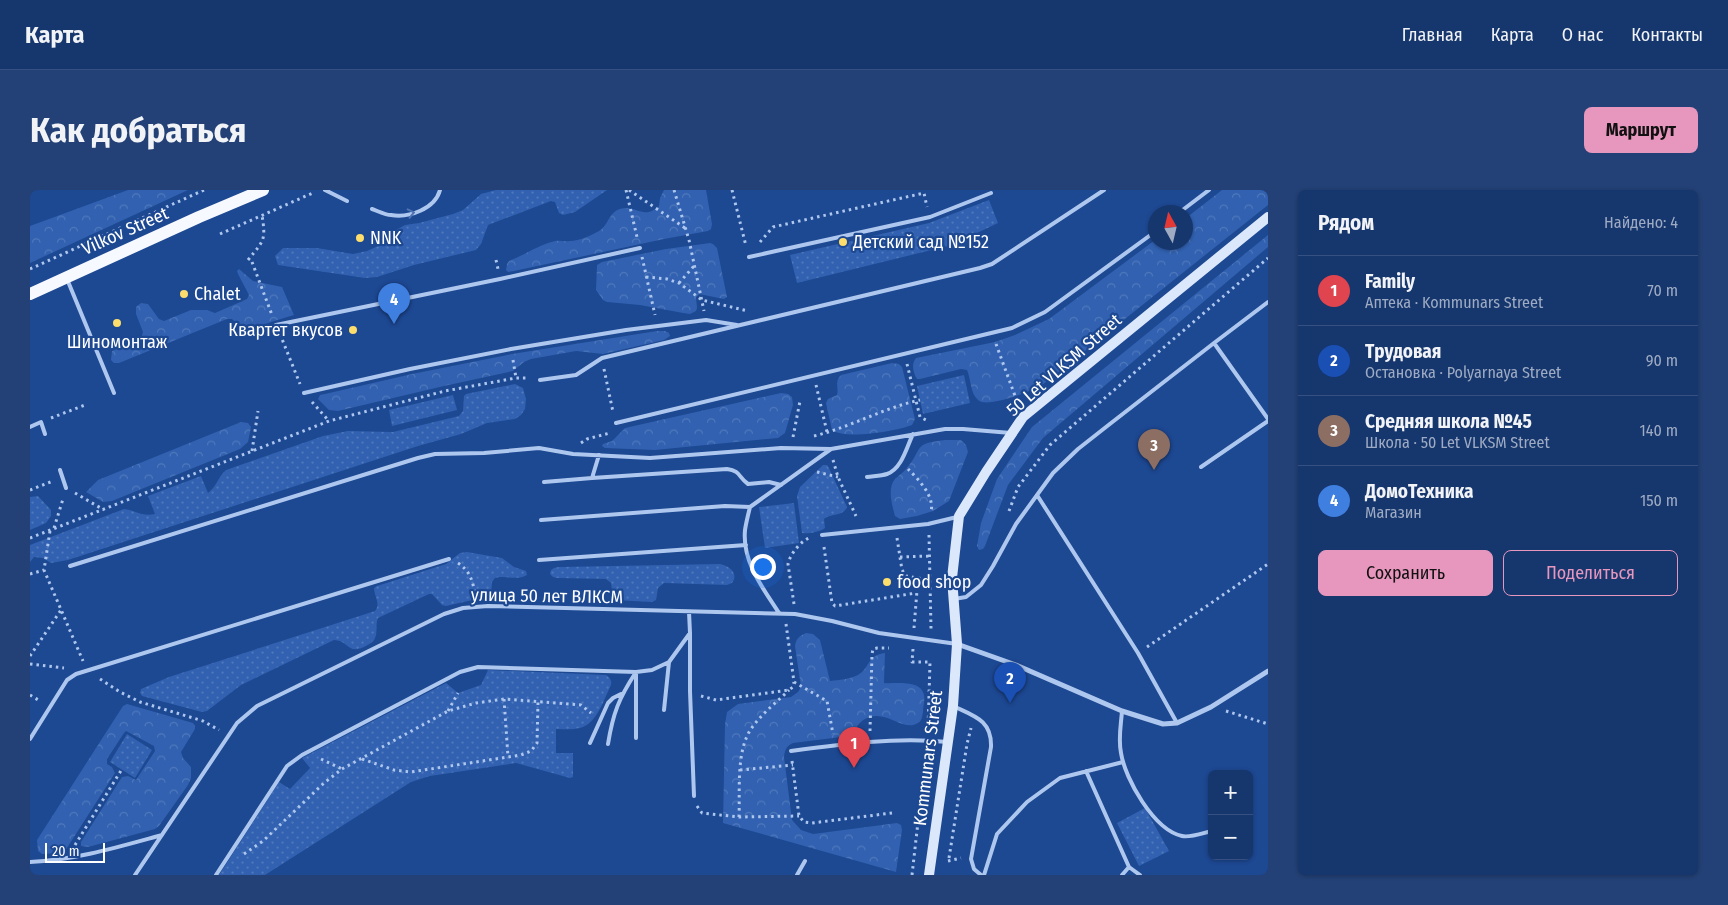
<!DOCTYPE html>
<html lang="ru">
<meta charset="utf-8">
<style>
body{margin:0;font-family:"Fira Sans Condensed",sans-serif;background:#234176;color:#f1f3f6}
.controls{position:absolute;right:15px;bottom:15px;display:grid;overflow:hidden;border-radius:8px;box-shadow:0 1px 4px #0004}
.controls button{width:45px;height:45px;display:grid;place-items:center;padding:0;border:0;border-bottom:1px solid #355081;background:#16366e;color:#f1f3f6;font:25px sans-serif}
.compass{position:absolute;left:1118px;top:15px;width:45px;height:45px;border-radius:50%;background:#16366e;box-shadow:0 1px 4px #0004;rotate:352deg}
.scale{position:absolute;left:15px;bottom:12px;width:60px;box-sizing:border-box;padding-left:5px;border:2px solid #fff;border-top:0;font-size:14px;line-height:18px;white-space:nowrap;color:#fff;-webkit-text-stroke:4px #1d4892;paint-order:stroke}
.you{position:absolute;left:732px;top:376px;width:18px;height:18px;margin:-12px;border:4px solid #fff;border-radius:50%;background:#1a73e8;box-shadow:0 0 0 8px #1a73e833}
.badge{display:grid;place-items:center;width:32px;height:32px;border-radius:50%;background:#e797bd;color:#fff;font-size:16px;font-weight:700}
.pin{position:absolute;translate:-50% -41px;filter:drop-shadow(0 1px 2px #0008)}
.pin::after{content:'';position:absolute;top:26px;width:18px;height:15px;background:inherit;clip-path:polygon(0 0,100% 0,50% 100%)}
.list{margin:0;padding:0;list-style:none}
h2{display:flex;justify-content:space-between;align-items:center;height:65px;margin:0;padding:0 20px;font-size:21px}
h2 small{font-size:16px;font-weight:400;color:#9eabc2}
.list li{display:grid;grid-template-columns:32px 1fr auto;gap:15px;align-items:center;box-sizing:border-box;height:70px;padding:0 20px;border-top:1px solid #355081}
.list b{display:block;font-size:19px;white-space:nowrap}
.list p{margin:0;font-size:16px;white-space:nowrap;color:#9eabc2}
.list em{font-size:16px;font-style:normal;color:#9eabc2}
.actions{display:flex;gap:10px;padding:15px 20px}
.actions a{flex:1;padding:11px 0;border:1px solid #e797bd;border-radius:8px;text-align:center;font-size:18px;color:#e797bd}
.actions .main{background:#e797bd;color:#111}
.map{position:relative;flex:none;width:1238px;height:685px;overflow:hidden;border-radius:8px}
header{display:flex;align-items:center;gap:30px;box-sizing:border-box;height:70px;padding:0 25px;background:#16366e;border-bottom:1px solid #355081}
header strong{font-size:24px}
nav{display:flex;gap:28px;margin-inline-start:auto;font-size:18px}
.intro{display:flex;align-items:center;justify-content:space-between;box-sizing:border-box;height:120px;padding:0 30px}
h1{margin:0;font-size:35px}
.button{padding:12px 22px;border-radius:8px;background:#e797bd;color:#111;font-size:18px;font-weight:700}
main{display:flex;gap:30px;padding:0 30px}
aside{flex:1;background:#16366e;border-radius:8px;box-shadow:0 1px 4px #0004}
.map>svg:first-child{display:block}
</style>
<header>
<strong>Карта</strong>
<nav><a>Главная</a><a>Карта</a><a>О нас</a><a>Контакты</a></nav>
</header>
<div class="intro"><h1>Как добраться</h1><a class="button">Маршрут</a></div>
<main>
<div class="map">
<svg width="1238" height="685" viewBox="0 0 1238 685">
<defs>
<pattern id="grass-dots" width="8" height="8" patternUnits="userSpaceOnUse" patternTransform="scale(1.25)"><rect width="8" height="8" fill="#3161b0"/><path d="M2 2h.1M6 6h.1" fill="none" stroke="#5079bc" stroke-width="1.8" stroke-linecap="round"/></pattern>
<pattern id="forest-crowns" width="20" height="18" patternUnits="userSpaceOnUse" patternTransform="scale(1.25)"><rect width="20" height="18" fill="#3161b0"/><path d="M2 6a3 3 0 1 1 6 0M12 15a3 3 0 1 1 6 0" fill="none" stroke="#5079bc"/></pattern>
</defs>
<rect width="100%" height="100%" fill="#1d4892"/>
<path fill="url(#grass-dots)" d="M466,0H577L545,22L533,25L529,23L525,12L521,11L458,35L451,54L446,60L384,75L347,87L335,88L248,75L245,66L253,58H287L323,64L337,61L357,52L366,40L375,35L389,33L423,24L433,20L451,4Z
M959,10L968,33L922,55L767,93L760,65L899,33Z
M934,185L940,213L893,224L887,196Z
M485,194L493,198L496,209L495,219L491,225L485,229L457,233L431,244L388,256L38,370L21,373L13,368L4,367L0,372V355L94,319C105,320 112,327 125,324L118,306L171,286L178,303C188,295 187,288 196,280L293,246L318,241L363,242L429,226L433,221L434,206L436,204Z
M423,205L427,220L362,236L359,220Z
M793,275H797L799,278L817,317C813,327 801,323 794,329L795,338C790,342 778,344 772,343L767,306L770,297Z
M8,306L21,320V326L16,333L0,340V307Z
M764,313L769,353L735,358L729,317Z
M437,362L472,368L484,377L496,381L497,385C488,391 475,385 465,388L462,392L461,407L459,409H447L416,416L412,415L402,404H399L348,428C345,435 348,442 345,448C344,452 339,454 336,456C317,466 319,450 304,450L211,495L177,521L172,522L112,506L110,503L111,499L139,487L345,421C351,414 344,406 344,398L347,396L416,374L430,363Z
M690,374C700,376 709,384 702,393L697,395L634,393L628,398L626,410L622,412L584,410L583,408L581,393L576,389L527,388L523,387L520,384L521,380L524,378L529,377Z
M458,480L576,485C580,488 582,490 581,495C574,509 567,534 550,538C542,540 534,539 526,539V563H543V587L540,588L486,573L400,586L381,592L235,685H189L249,592L260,599L280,578L272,568L416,493L428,503L451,495Z
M97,544L122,560L105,588L80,572Z
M1115,618L1139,661L1109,676L1087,633Z"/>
<path fill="url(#forest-crowns)" d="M98,0H158L0,73V36Z
M634,0H676L682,34L681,39L678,41L634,49L484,81L478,82L476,80L477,74L479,71C494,65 509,55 525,51C530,50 535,52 540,51C549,51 562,45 569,41C579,35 578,23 590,19C606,14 613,31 629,16L630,8Z
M1192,0H1238V15L1012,195C1002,201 957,219 948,210C940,203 941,189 937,180L931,179L890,189H887C883,182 881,174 886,168L965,152L985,145L1019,129L1125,50L1126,52H1156V28Z
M1238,45V57L1013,248L978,295L955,356L953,359L949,360L947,356L951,333L967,289L1002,237Z
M680,53L683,54L687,58L697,107L694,109L669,104L666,107L667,118L666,121L660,124L653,123L610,115L577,112L573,110L566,100L567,75L572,72L636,59Z
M209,79L223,91L252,97L264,125L241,132L221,140L213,139L202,129H197L89,173H84L81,170L82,161L111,149L113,142L106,124V117L111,113L118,114L129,129L134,131L161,120H177L185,123L217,109L219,105L208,84L207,81Z
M627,141H635L639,143L640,146L634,150L573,164L546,161L501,169L494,172L483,181L414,196L308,221L299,220L288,209L290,205L295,204L382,184L482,164Z
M862,173L869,174L872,177L885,229L882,235C867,241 815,250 802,240L796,213L798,209L807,205C809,197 804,192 811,185Z
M751,203L758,204L762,207L763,215L755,243L748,248L625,260L575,258L572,256L573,254L582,251L595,238Z
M211,232L218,233L221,237L218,252L210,259L82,311L73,312L56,302L68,290Z
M915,250H931L936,255L938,262L919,311L903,321L887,326L870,329L865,326C862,315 857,298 865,289C869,285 874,282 877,278C894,257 882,254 915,250Z
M776,443L783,444L790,450L800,491C809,490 820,489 828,485C840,478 837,465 855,463L854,493C864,494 888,490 893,502C896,508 893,516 893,522C892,527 892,532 886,534C872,541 855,518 835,529C827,533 826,541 819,546L763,553C756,556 755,560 754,567L762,630L771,640L783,644L867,633L871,635L872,640L866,682L693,633L695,534L697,522L708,514L761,507L768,502L771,497L765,456C766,449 769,446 776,443Z
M97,514L163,533L165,536V539L151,562L153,568L161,577V588L158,595L129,636L125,639L58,657L51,656V652L92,587L98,586L106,590L125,561L124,556L96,541L94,543L77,569V574L82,577L85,583L35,661L31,663L12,664L8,661L7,650L93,516Z"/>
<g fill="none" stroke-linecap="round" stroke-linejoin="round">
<path stroke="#aec7ee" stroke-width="3" stroke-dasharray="2.5 4" stroke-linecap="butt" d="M596,0L607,47
M599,0L655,38
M644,0L659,50L674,121
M702,0L716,56
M190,44L285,2
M730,52L743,37L894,3L897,17
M612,67L625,125
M218,70C234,50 236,51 232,25
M466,70L468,79
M222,72L242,125
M0,79L174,0
M616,87L637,89L649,93L672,110L718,121
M649,93L664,76
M250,144L270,194
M966,154L988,214
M483,170L486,188
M877,174L890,227L896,230
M574,179L583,222
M786,195L797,242
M282,212L299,231
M21,228L55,215
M784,246C821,237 853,218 890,210
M763,247L770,211
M551,253L557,249L580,243
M222,261L228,221
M803,270L808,287L826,326
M878,279C888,289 905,306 901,322
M787,282L808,287
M0,300L23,291
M45,303L74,320
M979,321L988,297L1020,255L1238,68
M24,338L33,309
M20,341L14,380L53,471
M899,345L901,439
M0,348L299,231L415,201L486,188H499
M867,348L872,380L876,386L900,390
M794,357L802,413L805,416L886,403
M870,367L900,366
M428,373C440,381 443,391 445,405
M0,384L14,380
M764,414L758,374C760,364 772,349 782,347
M756,434L764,492L797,511L803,544
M884,438L888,388
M1117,457L1238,374
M883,459L882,472H900L898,540
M0,466L31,420
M0,474L34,478
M70,489L90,502L110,512L173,531L189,540
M0,505L10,511
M671,506L686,510L759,500L763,497L764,492
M474,509L478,567
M418,521L428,503
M1196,521L1238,534
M840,541L842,464L843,459L847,458H859
M291,569L312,579
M332,569L364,580L381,582L491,565L501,561L507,553L508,512
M762,571L769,626L774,632L782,633L862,623
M710,580L763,575
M667,616L672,623L709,627L769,626
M709,627C710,600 706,561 721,539C731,524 746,513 759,500
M45,655L92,579
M214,664L233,651L294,593L312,579L418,521L446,513L474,509L551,515L561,523
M919,668L937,554L941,538
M918,671L931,668
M882,685L896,561"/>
<path stroke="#aec7ee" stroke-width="4" d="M295,0L317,11
M342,19C348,21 355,25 361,25C379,28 405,19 410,0
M1150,22L1179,0
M719,67L900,27L961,3
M37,89L84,203
M246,135L470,89L610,58
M1184,153L1238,112
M510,190L546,185L572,168L950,78L962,74L1074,0
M274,203L380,179L481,159L596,140L676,130L707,135
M586,233L982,138L1015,122L1126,41
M0,237L11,232L15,244
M1171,277L1238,231
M30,280L36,298
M837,287C844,286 851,286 857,284C872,279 877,256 883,244
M562,288L697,279C711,281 708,287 718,294L739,292L751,295
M514,292L562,288L569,265
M1007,305L1108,463L1147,533
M511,330L695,316L720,317
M792,345L898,334L927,327
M509,370L716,355
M40,376L388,268L405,264L454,263L509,258L543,264L620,268L751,258L801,259L915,239H933L981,243
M924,409L936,407L951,395L963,376L986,334L1023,283L1048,259L1076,237L1184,153L1238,229
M749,423C733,398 712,372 715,340C716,333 718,325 720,317L801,259
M660,443V501L664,606
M923,516C944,526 962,530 961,557L941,669L944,679L951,685
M634,520L639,472
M1092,521C1091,535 1088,549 1091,563C1095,589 1124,640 1152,646C1160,648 1173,643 1182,641
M606,548V482
M0,549L37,490L46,484L419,369
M560,553L578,513L583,508L591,504
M578,554C583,523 589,508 606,482
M761,561C813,554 865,547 918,552
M1056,581L1099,677
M0,672C45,670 88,657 132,645
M105,685L207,533L227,516L414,424L433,418L458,416L765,424L802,431L849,443L927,454
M186,685L257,576L272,565L430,482L448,477L606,482L622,480L639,472L660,443L659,422
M767,685L775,671
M954,685L967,644L997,612L1030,588L1093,572
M1092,685L1099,677L1110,685"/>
<path stroke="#aec7ee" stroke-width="5" d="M927,454L986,475L1092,521L1133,534L1147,533L1181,517L1238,481"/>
<path stroke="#dbe7fa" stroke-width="10" d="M899,685L923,516L927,454L922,388L929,326L956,282L993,227L1238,27"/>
<path stroke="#f6f9ff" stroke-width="12" d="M0,104L169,27L233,0"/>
</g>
<defs><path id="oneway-chevron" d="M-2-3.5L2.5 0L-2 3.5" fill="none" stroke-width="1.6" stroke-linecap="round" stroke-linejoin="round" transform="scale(1.25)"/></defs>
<use stroke="#5074b2" href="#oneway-chevron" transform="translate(381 23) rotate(-13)"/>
<g fill="#fdde6d" stroke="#1d4892" stroke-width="2">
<circle cx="330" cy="48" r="5"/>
<circle cx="813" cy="52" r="5"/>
<circle cx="154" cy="104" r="5"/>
<circle cx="87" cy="133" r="5"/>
<circle cx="323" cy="140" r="5"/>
<circle cx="857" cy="392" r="5"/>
</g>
<g text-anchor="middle" stroke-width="4.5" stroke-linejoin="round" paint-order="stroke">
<g font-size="18" fill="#fff" stroke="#1d4892">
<text transform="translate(95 41) rotate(-24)" y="6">Vilkov Street</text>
<text transform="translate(1034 175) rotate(-41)" y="6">50 Let VLKSM Street</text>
<text transform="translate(517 406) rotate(1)" y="6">улица 50 лет ВЛКСМ</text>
<text transform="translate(898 568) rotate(-83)" y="6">Kommunars Street</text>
</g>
<g font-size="18" fill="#fff" stroke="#1d4892" text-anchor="start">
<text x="340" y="54">NNK</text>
<text x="823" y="58">Детский сад №152</text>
<text x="164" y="110">Chalet</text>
<text x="313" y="146" text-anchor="end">Квартет вкусов</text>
<text x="87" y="158" text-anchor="middle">Шиномонтаж</text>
<text x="867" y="398">food shop</text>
</g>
</g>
</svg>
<div class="controls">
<button>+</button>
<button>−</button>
</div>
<svg class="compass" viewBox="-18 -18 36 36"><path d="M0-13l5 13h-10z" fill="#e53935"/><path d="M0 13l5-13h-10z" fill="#9eabc2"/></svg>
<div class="scale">20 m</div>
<div class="you"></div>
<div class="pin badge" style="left:824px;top:578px;background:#e0444e">1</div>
<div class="pin badge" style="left:980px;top:513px;background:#1a4fb4">2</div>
<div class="pin badge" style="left:1124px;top:280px;background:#8d6e63">3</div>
<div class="pin badge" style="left:364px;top:134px;background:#3f7fe0">4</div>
</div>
<aside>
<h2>Рядом<small>Найдено: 4</small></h2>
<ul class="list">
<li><span class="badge" style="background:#e0444e">1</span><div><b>Family</b><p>Аптека · Kommunars Street</p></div><em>70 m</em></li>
<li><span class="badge" style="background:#1a4fb4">2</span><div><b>Трудовая</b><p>Остановка · Polyarnaya Street</p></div><em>90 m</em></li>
<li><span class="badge" style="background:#8d6e63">3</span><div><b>Средняя школа №45</b><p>Школа · 50 Let VLKSM Street</p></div><em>140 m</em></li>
<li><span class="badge" style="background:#3f7fe0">4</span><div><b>ДомоТехника</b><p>Магазин</p></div><em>150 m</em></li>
</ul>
<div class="actions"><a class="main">Сохранить</a><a>Поделиться</a></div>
</aside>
</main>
